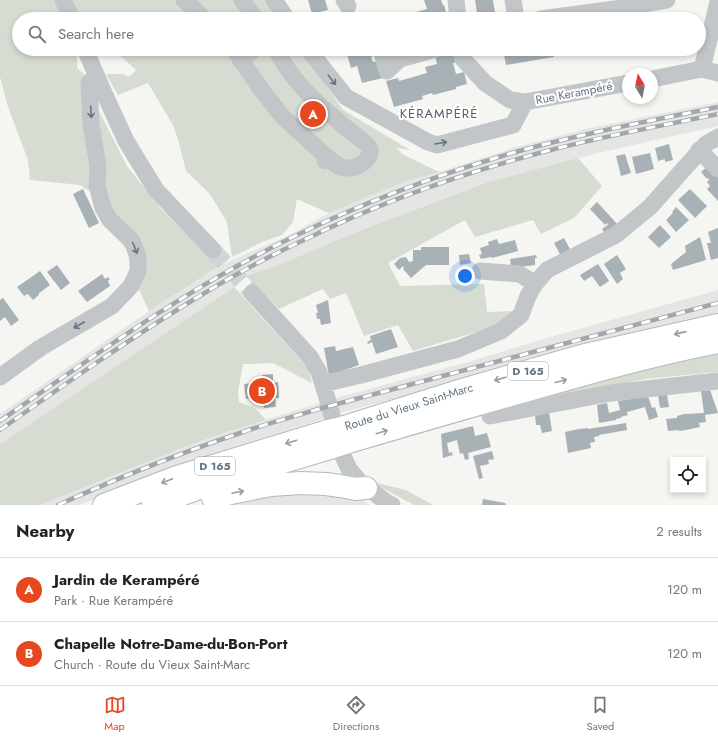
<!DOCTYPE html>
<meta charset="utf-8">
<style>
body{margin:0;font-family:Jost,sans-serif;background:#f6f6f6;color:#222}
.controls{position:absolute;right:12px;bottom:12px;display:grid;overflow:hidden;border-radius:0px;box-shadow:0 2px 6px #0003}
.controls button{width:36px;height:36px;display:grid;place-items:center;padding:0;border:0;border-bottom:1px solid #e0e0e0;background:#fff;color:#222;font:20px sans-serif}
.compass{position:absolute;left:622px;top:68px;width:36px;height:36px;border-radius:50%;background:#fff;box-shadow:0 2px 6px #0003;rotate:350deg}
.you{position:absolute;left:465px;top:276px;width:14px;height:14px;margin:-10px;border:3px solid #fff;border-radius:50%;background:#1a73e8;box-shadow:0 0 0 6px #1a73e833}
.badge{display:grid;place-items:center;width:26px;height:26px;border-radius:50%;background:#e64820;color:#fff;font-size:13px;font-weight:700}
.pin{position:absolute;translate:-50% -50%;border:2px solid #fff;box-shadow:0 1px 4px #0006}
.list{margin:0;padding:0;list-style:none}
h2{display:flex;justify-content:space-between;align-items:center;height:52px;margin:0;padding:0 16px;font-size:17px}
h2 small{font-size:13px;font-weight:400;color:#767676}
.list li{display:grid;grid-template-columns:26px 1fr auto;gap:12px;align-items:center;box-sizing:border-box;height:64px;padding:0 16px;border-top:1px solid #e0e0e0}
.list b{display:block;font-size:15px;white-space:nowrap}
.list p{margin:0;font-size:13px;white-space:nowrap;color:#767676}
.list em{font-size:13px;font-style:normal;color:#767676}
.icon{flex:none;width:22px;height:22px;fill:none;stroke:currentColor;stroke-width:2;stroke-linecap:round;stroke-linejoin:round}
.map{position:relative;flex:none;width:718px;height:505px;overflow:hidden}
.search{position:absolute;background:#fff;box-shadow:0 2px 6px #0003;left:12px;right:12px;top:12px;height:44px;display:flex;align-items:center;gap:10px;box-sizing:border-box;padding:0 14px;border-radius:22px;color:#767676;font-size:15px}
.sheet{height:180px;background:#fff}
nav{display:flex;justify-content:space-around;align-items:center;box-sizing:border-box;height:56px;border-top:1px solid #e0e0e0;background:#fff;font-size:11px;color:#767676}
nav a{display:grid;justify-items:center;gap:2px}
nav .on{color:#e64820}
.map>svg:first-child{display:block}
</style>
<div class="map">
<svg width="718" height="505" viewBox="0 0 718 505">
<rect width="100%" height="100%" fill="#f5f5f1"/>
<path fill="#e5e6e4" d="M718,102V126L598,153L488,182L359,231L278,265L246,276L234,287L0,444V414L149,311L219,266L289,235L329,213L407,181L439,172L516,147L586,129Z
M718,290V313L340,413L128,485L80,505H40L184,447L229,431L336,398L468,362L547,338Z
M277,492H327L361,499L370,505H219Z"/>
<path fill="#d6dcd2" d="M0,0H268L281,19H19V49H77V68L91,80L97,107L127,166L161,209L219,266L149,311L130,270L128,251L113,233L91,192L80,185L30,180L28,160L8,107L0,77Z
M113,49H301L343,110L410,150L397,148L402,154L439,172L407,181L329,213L297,199L293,222L282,235L262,242L232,257L227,222L210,194L186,171L179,143L173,125L148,83L118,95L106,74H123L129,77L136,70Z
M578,158L602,186L574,218L541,234L533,220L475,237L465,220L388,263L400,286L484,284L487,312L516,311L496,326L413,351L398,325L364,336L346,293L330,299L323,289L279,309L246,276L278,265L359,231L488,182Z
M234,287L308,368L312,383L273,363L243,364L238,392L239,402L255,408L266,420L229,431L184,447L40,505H0V444Z
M718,352V372L645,379L535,402L534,397L641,369Z
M377,483L406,490L433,505H414L377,485Z"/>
<path fill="#a8b1b6" d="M308,0H325L328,10L312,14Z
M424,0H441L443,5H444L448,19H391L427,9Z
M475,0H493L496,19H478Z
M339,49H372L373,56L371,57L373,62L379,61L383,78L362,83L357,66L351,68L346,51L340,52Z
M503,49H553L554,57L506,65Z
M569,49H599V50L570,55Z
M452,50L456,62L453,63L456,74L464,72L467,84L456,87V89L433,95L432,93L422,96L423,99L394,107L386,81L398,78L399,81L427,73L425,67L437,64L435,55Z
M669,144L673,160L665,162V159L658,161L655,148Z
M650,153L654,169L636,174L632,157Z
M625,154L631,173L621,176L616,156Z
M709,165L718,174V201L707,189L710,186L707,182L709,180L708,178L707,179L701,172Z
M83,189L99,223L89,228L73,194Z
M690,189L707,206L695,218L678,200Z
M597,202L619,226L606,235L602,229L608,225L607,223L605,225L590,209Z
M676,207L689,220L676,232L666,220L673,213L672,212Z
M660,225L671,237L659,248L648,237Z
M718,228V258L711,260L707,243H711L708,232Z
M700,237L706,260L673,270L671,264L686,252L685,246Z
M564,238L571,251L561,256L554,243Z
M497,239L499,244L515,240L518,251L492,258L491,257L481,259L479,255L482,254L480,248L489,245L488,242Z
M421,247H449V265H426L411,278L403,269L404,268L403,266L399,270L394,264L400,258L406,257L409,262L413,261V250H421Z
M469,254L471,263L460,265L459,255Z
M536,255L537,258H535V265L511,268L510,259Z
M617,255L626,269L620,273L623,279L617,284L604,264Z
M598,264L609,281L600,287L592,276L584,281L580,275Z
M57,265L70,283L61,290L47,272Z
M40,271L50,285L38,294L39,295L33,300L28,294L24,296L17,287Z
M102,274L105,279L108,277L110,279L108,281L110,286L87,302L78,291Z
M3,298L19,320L11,326L5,317L0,321V300Z
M328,300L331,323L321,325L320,319H317L316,313H318L316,305Z
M391,329L398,347L376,354L372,342L368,344L367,342L371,340L370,336Z
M335,346L336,351L353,347L359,365L342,371V373L329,376L324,348Z
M273,374V383L278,382L279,398H275L276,407L264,408L263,398L246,399L244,384L263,382L262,375Z
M710,390L718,413L705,415L706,422L699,423L700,427L686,430L679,431V430L668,431L666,419L677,418V416L684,414L704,413L701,391Z
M658,395H667L669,407L660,408Z
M648,396L652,408L655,407L658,417L649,420L645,407L627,412L628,415L624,416L621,417V418L616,419V420L599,423L597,405L607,403L609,413L620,410L618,401Z
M549,412L552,431L542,433L540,425H536L535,415Z
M626,423L627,430L599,435V436L594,437L595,442L590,443L591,448L568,453L565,432L579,429L588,428V429Z
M473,426L475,436L487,433L491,447L468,453L469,459L465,460L463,453L460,454L457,440L447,443L449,453L452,452L453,455L443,458L441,434Z
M492,451L494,459L488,460L489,464L480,466L483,478L479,479L473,456Z
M483,499L505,503L506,505H482Z"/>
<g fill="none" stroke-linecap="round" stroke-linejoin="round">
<path stroke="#d0d5d6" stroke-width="17" stroke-dasharray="17 8" stroke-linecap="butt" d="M213,250L252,293"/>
<g stroke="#b5b8bb" stroke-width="24">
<g id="highway">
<path id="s1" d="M341,428L462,390L581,356L718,325"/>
<path d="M345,443C413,423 481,403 550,384C605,368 661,353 718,342"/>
<path d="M213,498L231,493L271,485L301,483L326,484L340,486L356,489L366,488"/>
<path d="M104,505L177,477L328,431"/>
<path d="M153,505L210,484L330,448"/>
</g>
</g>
<path stroke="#c2c6c9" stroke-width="17" d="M63,0L72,19
M184,0L205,19
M242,0L256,19
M274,0L287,19
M344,0L348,6
M456,0L458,19
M513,0L516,19
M541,19L629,7L667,0
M85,49L104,93L126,141L156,190L213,250
M234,49L260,88L283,117L328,158
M276,49C291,81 319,105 345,127C350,131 369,145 370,149C372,159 358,168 349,168C340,169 334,163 328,158L325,161
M308,49L346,97L428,142L437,145L513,125L525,102
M381,49L387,71L400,59L436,49
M460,49L463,59L485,83L510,100L525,102L628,83
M240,60L255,49
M702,69L718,2
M652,79L702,69L718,73
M699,150L718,169
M480,271L520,274L535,284
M252,293L310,357L319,372L328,401L343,456L349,469L359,481L386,502L392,505
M0,377L40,348L112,306L131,286L138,271V257L132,241L110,220L103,208L97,185L98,166L91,124L89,83L97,76
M323,384L361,375L458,349L501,331L521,315L528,296L535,284L547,270L616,235L650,207L706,144L718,137
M490,416L611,393L718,381"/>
<use href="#highway" stroke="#fff" stroke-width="22"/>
<g stroke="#a0a8ad" stroke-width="4.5">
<path id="rail" d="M0,421C95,355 189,287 293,237C364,202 437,175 512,153C580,134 649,121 718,107
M0,430C61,387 122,344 185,305C223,281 263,259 304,240C381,202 463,173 547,151C603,136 661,126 718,114
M58,505C118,478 180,453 243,432C269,423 296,416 322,408L718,303"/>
</g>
<use href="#rail" stroke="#fff" stroke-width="3" stroke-dasharray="9" stroke-linecap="butt"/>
<g stroke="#b5b8bb" stroke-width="24" stroke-linecap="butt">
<path id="highway-bridge" d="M328,431L341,428
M330,448L345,443"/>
</g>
<use href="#highway-bridge" stroke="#fff" stroke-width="22"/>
</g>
<defs><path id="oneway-shaft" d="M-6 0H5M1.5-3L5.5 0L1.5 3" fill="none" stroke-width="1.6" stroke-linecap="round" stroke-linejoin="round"/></defs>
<g stroke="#637683">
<use href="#oneway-shaft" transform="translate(332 80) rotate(52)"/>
<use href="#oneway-shaft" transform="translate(91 112) rotate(87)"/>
<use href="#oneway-shaft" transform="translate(441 143) rotate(-10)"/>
<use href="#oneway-shaft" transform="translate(135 248) rotate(67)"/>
<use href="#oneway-shaft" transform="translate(79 325) rotate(150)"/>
</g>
<g stroke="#929fa8">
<use href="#oneway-shaft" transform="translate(680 333) rotate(167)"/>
<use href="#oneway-shaft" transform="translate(500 379) rotate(164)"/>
<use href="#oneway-shaft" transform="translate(561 381) rotate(-15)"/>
<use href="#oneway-shaft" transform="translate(382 432) rotate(-17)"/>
<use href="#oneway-shaft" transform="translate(291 442) rotate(163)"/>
<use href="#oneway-shaft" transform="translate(167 481) rotate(159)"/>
<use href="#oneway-shaft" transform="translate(238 492) rotate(-12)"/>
</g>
<g text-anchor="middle" stroke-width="4" stroke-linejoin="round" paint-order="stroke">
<g fill="#fff" stroke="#929fa8" stroke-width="1">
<rect x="508" y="362" width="40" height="18" rx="3"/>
<rect x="195" y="457" width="40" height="18" rx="3"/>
</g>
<g font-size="11" font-weight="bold" fill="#637683">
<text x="528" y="375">D 165</text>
<text x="215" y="470">D 165</text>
</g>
<g font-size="12" fill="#637683" stroke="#fff">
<text transform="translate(574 93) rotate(-11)" y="4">Rue Kerampéré</text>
<text dy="4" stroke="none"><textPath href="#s1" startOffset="71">Route du Vieux Saint-Marc</textPath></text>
</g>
<g font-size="13" letter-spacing="1" fill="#515e68" stroke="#fff">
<text x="439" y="118">KÉRAMPÉRÉ</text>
</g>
</g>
</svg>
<div class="controls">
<button><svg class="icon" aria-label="locate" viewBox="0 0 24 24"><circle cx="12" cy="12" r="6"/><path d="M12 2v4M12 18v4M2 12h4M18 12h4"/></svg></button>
</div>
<svg class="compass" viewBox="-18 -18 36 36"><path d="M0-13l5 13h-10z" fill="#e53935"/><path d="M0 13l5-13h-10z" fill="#767676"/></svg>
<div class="you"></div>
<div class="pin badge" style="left:313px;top:114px">A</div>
<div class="pin badge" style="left:262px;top:391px">B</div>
<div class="search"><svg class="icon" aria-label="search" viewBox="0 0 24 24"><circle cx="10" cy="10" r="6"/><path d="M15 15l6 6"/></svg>Search here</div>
</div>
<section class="sheet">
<h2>Nearby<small>2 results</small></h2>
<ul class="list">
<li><span class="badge">A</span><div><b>Jardin de Kerampéré</b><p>Park · Rue Kerampéré</p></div><em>120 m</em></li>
<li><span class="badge">B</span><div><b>Chapelle Notre-Dame-du-Bon-Port</b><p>Church · Route du Vieux Saint-Marc</p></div><em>120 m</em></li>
</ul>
</section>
<nav>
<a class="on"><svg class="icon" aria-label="map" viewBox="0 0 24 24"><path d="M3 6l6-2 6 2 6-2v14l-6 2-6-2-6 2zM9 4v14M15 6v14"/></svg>Map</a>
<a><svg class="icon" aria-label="directions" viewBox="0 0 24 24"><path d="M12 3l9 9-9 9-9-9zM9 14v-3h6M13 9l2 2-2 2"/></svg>Directions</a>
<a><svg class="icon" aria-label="saved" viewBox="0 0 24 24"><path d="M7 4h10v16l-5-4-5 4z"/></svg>Saved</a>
</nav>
